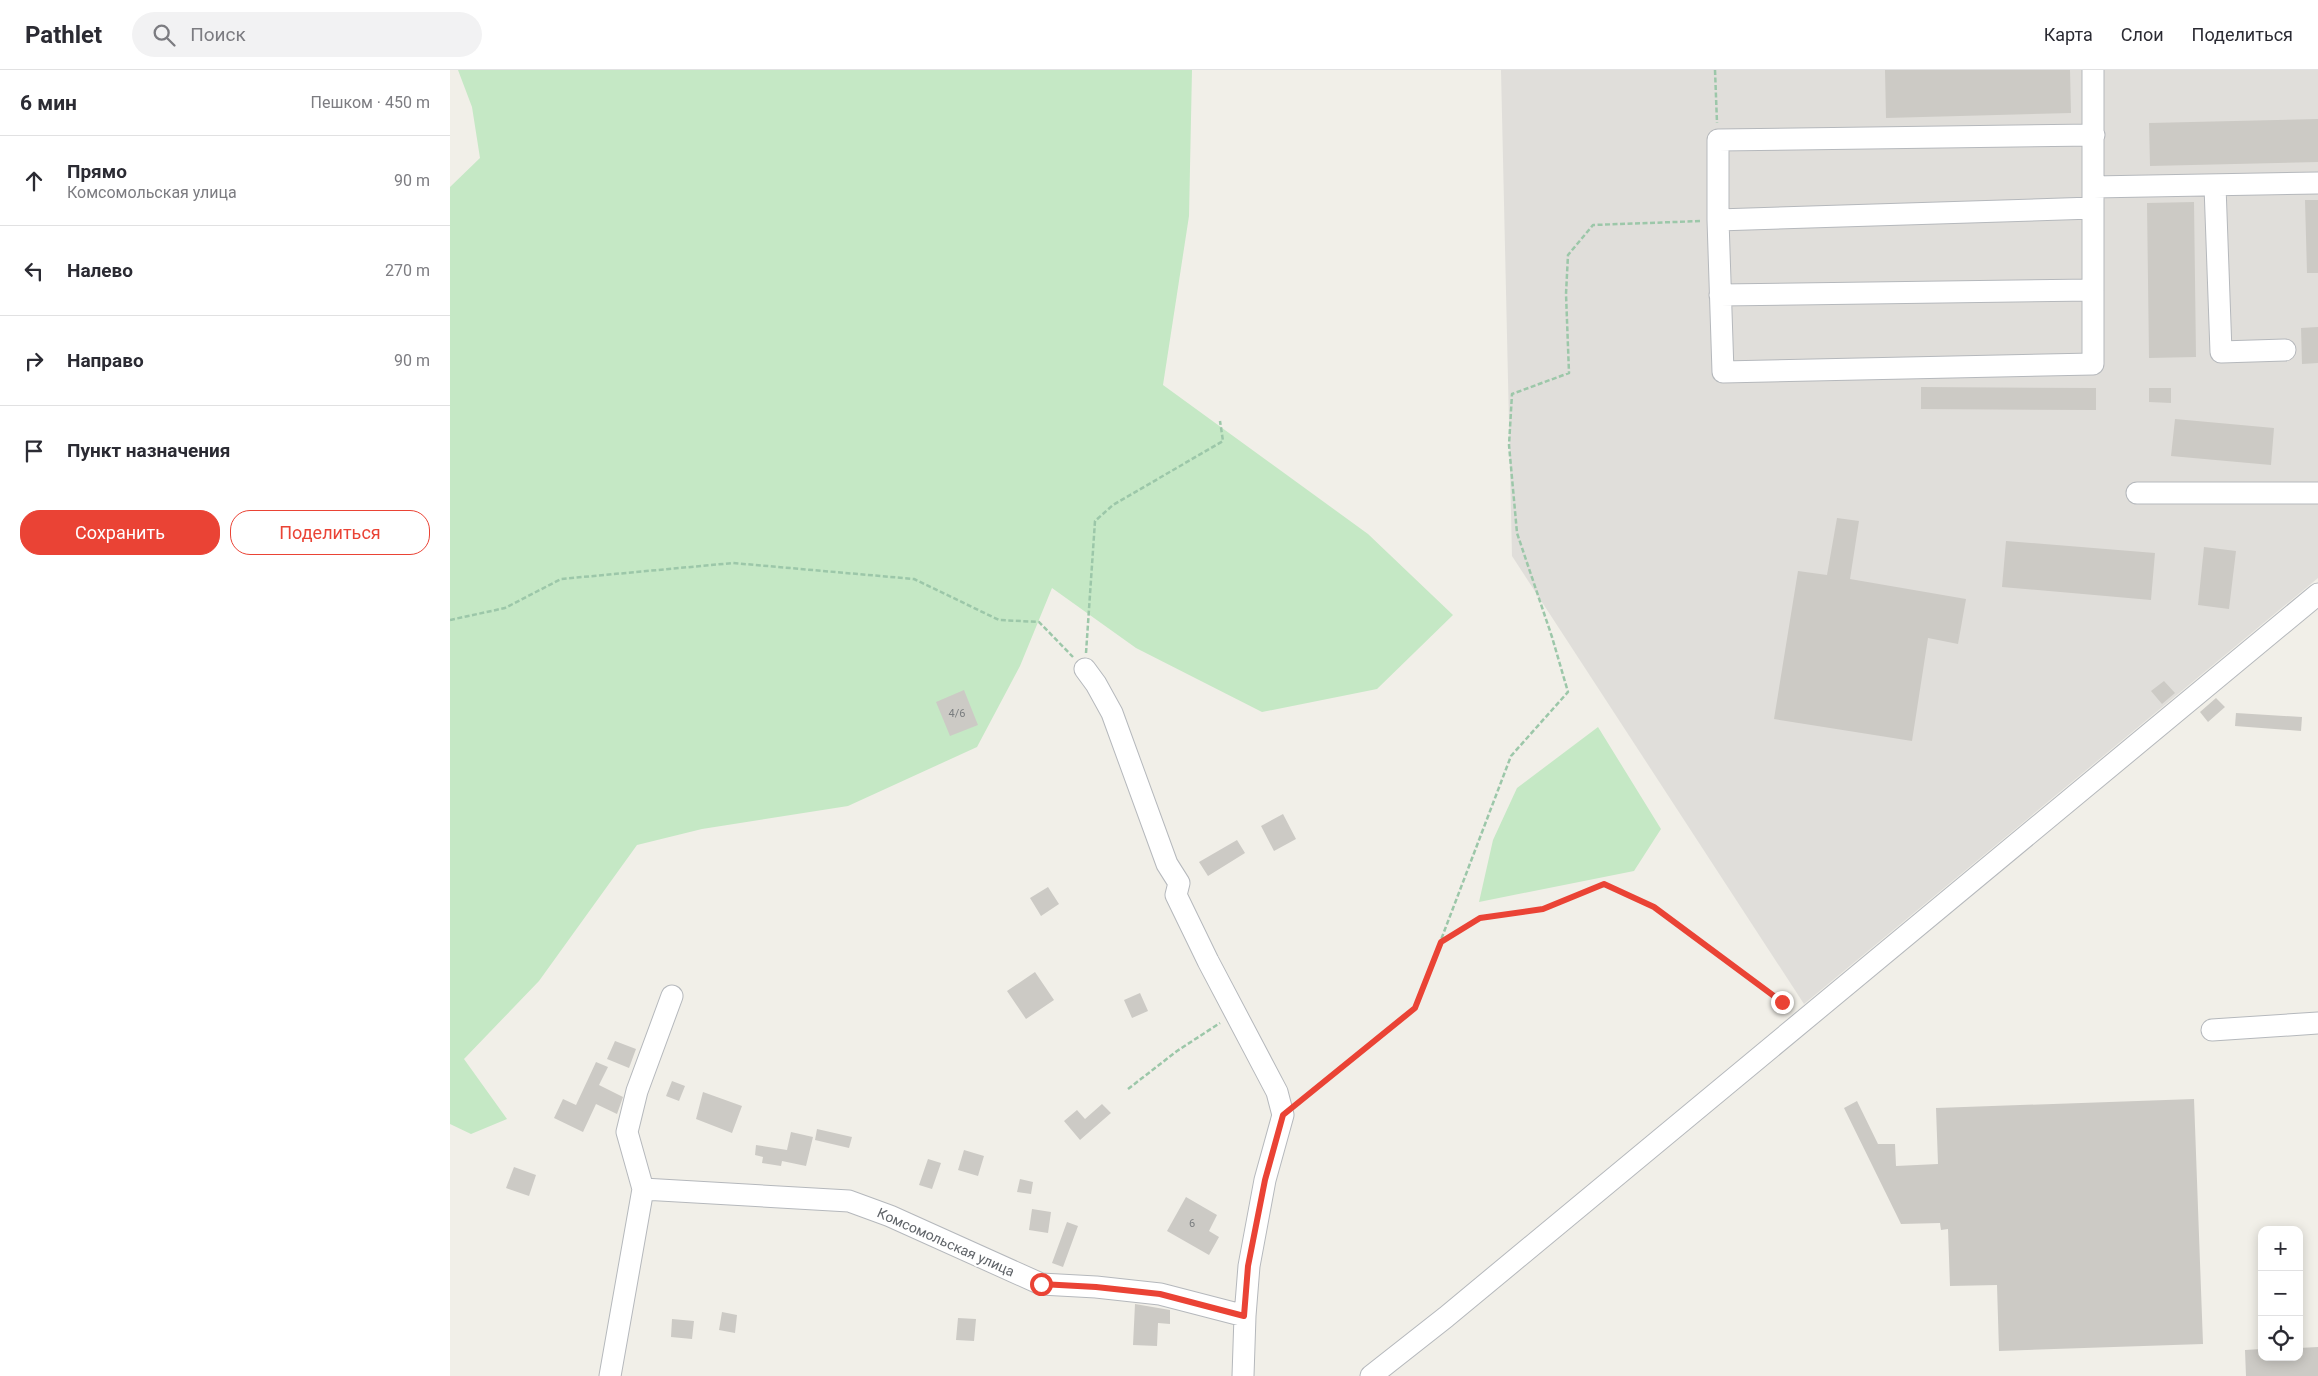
<!DOCTYPE html>
<html lang="ru">
<meta charset="utf-8">
<style>
body{margin:0;font-family:Roboto,sans-serif;background:#f2f2f3;color:#2b2b33}
.controls{position:absolute;right:15px;bottom:15px;display:grid;overflow:hidden;border-radius:10px;box-shadow:0 2px 12px #0003}
.controls button{width:45px;height:45px;display:grid;place-items:center;padding:0;border:0;border-bottom:1px solid #e1e1e2;background:#fff;color:#2b2b33;font:25px sans-serif}
.stop{position:absolute;width:15px;height:15px;margin:-11px;border:4px solid #ea4335;border-radius:50%;background:#fff}
.stop.end{background:#ea4335;border-color:#fff;box-shadow:0 1px 5px #0008}
.list{margin:0;padding:0;list-style:none}
h2{display:flex;justify-content:space-between;align-items:center;height:65px;margin:0;padding:0 20px;font-size:21px}
h2 small{font-size:16px;font-weight:400;color:#7c7c81}
.list li{display:grid;grid-template-columns:32px 1fr auto;gap:15px;align-items:center;box-sizing:border-box;height:90px;padding:0 20px;border-top:1px solid #e1e1e2}
.list b{display:block;font-size:19px;white-space:nowrap}
.list p{margin:0;font-size:16px;white-space:nowrap;color:#7c7c81}
.list em{font-size:16px;font-style:normal;color:#7c7c81}
.actions{display:flex;gap:10px;padding:15px 20px}
.actions a{flex:1;padding:11px 0;border:1px solid #ea4335;border-radius:20px;text-align:center;font-size:18px;color:#ea4335}
.actions .main{background:#ea4335;color:#fff}
.icon{flex:none;width:28px;height:28px;fill:none;stroke:currentColor;stroke-width:2;stroke-linecap:round;stroke-linejoin:round}
.map{position:relative;flex:none;width:1868px;height:1306px;overflow:hidden}
header{display:flex;align-items:center;gap:30px;box-sizing:border-box;height:70px;padding:0 25px;background:#fff;border-bottom:1px solid #e1e1e2}
header strong{font-size:24px}
nav{display:flex;gap:28px;margin-inline-start:auto;font-size:18px}
.search{width:350px;height:45px;background:#f2f2f3;display:flex;align-items:center;gap:12px;box-sizing:border-box;padding:0 18px;border-radius:28px;color:#7c7c81;font-size:19px}
main{display:flex}
aside{flex:1;background:#fff}
.map>svg:first-child{display:block}
</style>
<header>
<strong>Pathlet</strong>
<div class="search"><svg class="icon" aria-label="search" viewBox="0 0 24 24"><circle cx="10" cy="10" r="6"/><path d="M15 15l6 6"/></svg>Поиск</div>
<nav><a>Карта</a><a>Слои</a><a>Поделиться</a></nav>
</header>
<main>
<aside>
<h2>6 мин<small>Пешком · 450 m</small></h2>
<ul class="list">
<li><svg class="icon" aria-label="ahead" viewBox="0 0 24 24"><path d="M12 20V5M6 11l6-6 6 6"/></svg><div><b>Прямо</b><p>Комсомольская улица</p></div><em>90 m</em></li>
<li><svg class="icon" aria-label="left" viewBox="0 0 24 24"><path d="M17 20v-9H6M10 6l-5 5 5 5"/></svg><div><b>Налево</b></div><em>270 m</em></li>
<li><svg class="icon" aria-label="right" viewBox="0 0 24 24"><path d="M7 20v-9h11M14 6l5 5-5 5"/></svg><div><b>Направо</b></div><em>90 m</em></li>
<li><svg class="icon" aria-label="arrive" viewBox="0 0 24 24"><path d="M6 21V4h12l-3 4 3 4H6"/></svg><div><b>Пункт назначения</b></div></li>
</ul>
<div class="actions"><a class="main">Сохранить</a><a>Поделиться</a></div>
</aside>
<div class="map">
<svg width="1868" height="1306" viewBox="0 0 1868 1306">
<rect width="100%" height="100%" fill="#f1efe8"/>
<path fill="#e0deda" d="M1051,0H1868V508L1354,934L1062,486Z"/>
<path fill="#c5e8c5" d="M8,0H742L739,146L713,315L918,464L1003,545L927,619L812,642L686,578L602,518L570,596L527,677L398,736L252,759L187,775L89,911L14,989L57,1049L21,1064L0,1054V117L30,88L22,37Z
M1148,657L1211,759L1184,801L1029,832L1043,770L1067,718Z"/>
<path fill="#cccac5" d="M1435,0H1620L1621,43L1436,48Z
M1868,49V92L1700,96L1699,53Z
M1855,130H1868V203H1857Z
M1744,132L1746,287L1699,288L1697,133Z
M1868,257V293L1852,294L1851,258Z
M1471,317L1646,318V340L1471,339Z
M1699,318H1721V333L1699,332Z
M1725,349L1824,358L1821,395L1721,386Z
M1387,448L1409,451L1400,509L1516,529L1508,574L1478,568L1462,671L1324,649L1348,501L1377,505Z
M1556,471L1705,483L1701,530L1552,517Z
M1754,477L1786,481L1779,539L1748,535Z
M1714,611L1725,623L1712,634L1701,621Z
M514,620L528,655L500,666L486,632Z
M1766,628L1775,637L1758,652L1750,642Z
M1786,643L1852,647L1851,661L1785,656Z
M833,744L846,769L824,781L811,756Z
M787,770L795,783L758,806L749,792Z
M598,817L609,834L591,846L580,828Z
M585,902L604,930L576,949L557,921Z
M690,923L698,941L682,948L674,930Z
M165,971L186,979L179,998L157,989Z
M146,992L158,997L149,1015L173,1027L167,1044L146,1034L133,1062L104,1048L113,1029L126,1035Z
M222,1011L235,1016L229,1031L216,1026Z
M253,1022L292,1036L282,1063L246,1049Z
M1744,1029L1753,1274L1549,1281L1547,1215L1500,1216L1498,1159L1491,1160L1490,1153L1451,1154L1394,1038L1407,1031L1428,1074H1445L1446,1096L1488,1094L1486,1038Z
M652,1034L661,1043L630,1070L614,1051L627,1040L635,1049Z
M367,1059L402,1067L399,1078L365,1070Z
M341,1062L363,1067L356,1096L332,1091L331,1096L312,1093L313,1087L305,1085L306,1075L337,1080Z
M514,1080L534,1086L528,1106L508,1100Z
M478,1089L491,1093L482,1119L469,1115Z
M64,1097L86,1105L79,1126L56,1118Z
M570,1109L583,1112L581,1124L567,1122Z
M736,1127L767,1145L759,1161L769,1167L759,1185L717,1161Z
M582,1139L601,1142L598,1163L579,1160Z
M617,1152L628,1156L613,1197L602,1193Z
M685,1234L720,1240V1254L708,1253L707,1276L683,1275Z
M272,1242L287,1245L285,1263L269,1260Z
M508,1248L526,1249L524,1271L506,1270Z
M222,1249L244,1251L242,1269L221,1267Z
M1868,1277V1306H1796L1795,1280L1812,1279V1287H1849V1278Z"/>
<g fill="none" stroke-linecap="round" stroke-linejoin="round">
<g stroke="#b5b8bc" stroke-width="23">
<path id="minor" d="M1643,0V294L1273,302L1268,150V70L1644,65
M1765,116L1771,282L1835,280
M1643,117L1868,113
M1268,150L1643,138
M1270,225L1643,220
M1687,423H1868
M635,599L646,614L662,643L717,794L729,813L726,825L758,891L827,1022L833,1045L815,1110L799,1196L795,1246L793,1306
M1762,960L1868,953
M193,1119L399,1131L440,1146L591,1214L646,1217L710,1224L795,1246
M160,1306L193,1119L177,1062L187,1021L222,926
M921,1306L996,1247L1868,524"/>
</g>
<path stroke="#9cc7a9" stroke-width="2.5" stroke-dasharray="5 2.5" stroke-linecap="butt" d="M1265,0L1267,53
M0,550L55,538L111,509L283,493L464,509L549,550L589,552L623,587
M636,583L645,451L663,435L773,371L770,351
M992,871L1030,848L1093,839L1154,814L1204,837L1332,932L1339,941
M678,1019L727,981L770,953
M848,1033L965,938L1061,686L1118,622L1102,567L1067,463L1059,375L1062,324L1119,303L1116,224L1118,185L1143,155L1252,151"/>
<use href="#minor" stroke="#fff" stroke-width="21"/>
</g>
<g fill="none" stroke-linecap="round" stroke-linejoin="round">
<path stroke="#ea4335" stroke-width="6" d="M591,1214L646,1217L710,1224L794,1246L798,1196L815,1110L833,1045L965,938L991,872L1030,848L1093,839L1154,814L1204,837L1332,932"/>
</g>
<g text-anchor="middle" stroke-width="4.5" stroke-linejoin="round" paint-order="stroke">
<g font-size="11" fill="#7a7d7f">
<text x="507" y="647">4/6</text>
<text x="742" y="1157">6</text>
</g>
<g font-size="14" fill="#5f6368" stroke="#fff">
<text transform="translate(496 1172) rotate(24)" y="5">Комсомольская улица</text>
</g>
</g>
</svg>
<div class="controls">
<button>+</button>
<button>−</button>
<button><svg class="icon" aria-label="locate" viewBox="0 0 24 24"><circle cx="12" cy="12" r="6"/><path d="M12 2v4M12 18v4M2 12h4M18 12h4"/></svg></button>
</div>
<div class="stop" style="left:591px;top:1214px"></div>
<div class="stop end" style="left:1332px;top:932px"></div>
</div>
</main>
